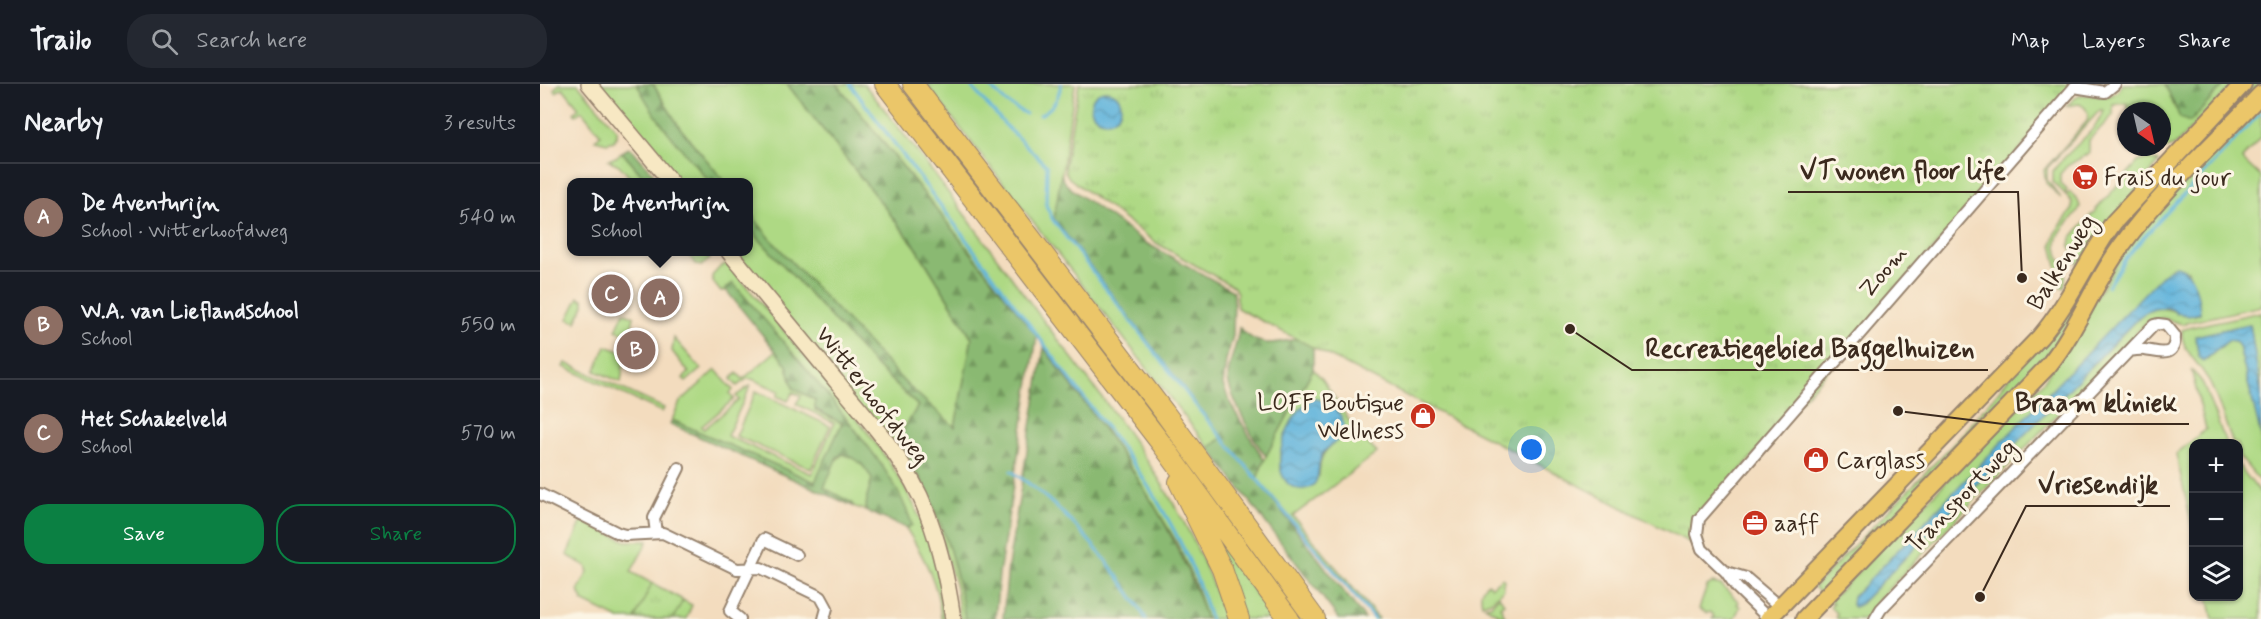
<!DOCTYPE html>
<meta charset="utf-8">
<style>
body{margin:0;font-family:Mynerve,sans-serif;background:#242831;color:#f1f3f6}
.controls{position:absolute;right:18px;bottom:18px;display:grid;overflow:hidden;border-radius:12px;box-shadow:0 2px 4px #0004}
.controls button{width:54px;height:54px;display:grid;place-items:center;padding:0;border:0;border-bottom:2px solid #363941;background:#171b24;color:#f1f3f6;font:30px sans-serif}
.compass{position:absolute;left:1577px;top:18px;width:54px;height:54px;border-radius:50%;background:#171b24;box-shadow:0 2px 4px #0004;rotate:146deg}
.you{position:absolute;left:992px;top:366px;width:21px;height:21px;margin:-15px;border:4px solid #fff;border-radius:50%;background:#1a73e8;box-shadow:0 0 0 9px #1a73e833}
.badge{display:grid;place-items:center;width:39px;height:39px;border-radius:50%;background:#0b8043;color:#fff;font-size:20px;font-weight:700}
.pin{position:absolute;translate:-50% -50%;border:3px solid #fff;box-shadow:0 2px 6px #0006}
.popup{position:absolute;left:27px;top:94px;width:186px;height:78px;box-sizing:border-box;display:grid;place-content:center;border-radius:12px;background:#171b24;filter:drop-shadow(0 2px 4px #0005);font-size:20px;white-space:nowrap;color:#9ea1a6}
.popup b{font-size:22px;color:#f1f3f6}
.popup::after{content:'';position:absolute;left:50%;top:100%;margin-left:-12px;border:12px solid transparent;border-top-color:#171b24}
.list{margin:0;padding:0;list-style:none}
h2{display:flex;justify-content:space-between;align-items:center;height:78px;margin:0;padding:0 24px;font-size:26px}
h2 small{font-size:20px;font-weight:400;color:#9ea1a6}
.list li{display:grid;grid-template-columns:39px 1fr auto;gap:18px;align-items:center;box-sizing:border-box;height:108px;padding:0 24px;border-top:2px solid #363941}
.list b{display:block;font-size:22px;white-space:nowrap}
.list p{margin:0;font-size:20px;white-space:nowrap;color:#9ea1a6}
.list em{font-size:20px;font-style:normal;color:#9ea1a6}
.actions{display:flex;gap:12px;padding:18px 24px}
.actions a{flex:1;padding:14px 0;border:2px solid #0b8043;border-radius:24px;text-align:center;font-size:21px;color:#0b8043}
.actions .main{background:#0b8043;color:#fff}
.icon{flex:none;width:33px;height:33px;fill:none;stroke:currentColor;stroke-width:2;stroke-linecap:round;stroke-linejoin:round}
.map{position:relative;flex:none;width:1721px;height:535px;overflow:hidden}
header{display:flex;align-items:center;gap:36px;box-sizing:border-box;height:84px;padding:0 30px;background:#171b24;border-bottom:2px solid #363941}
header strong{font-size:28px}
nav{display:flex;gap:33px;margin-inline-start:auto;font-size:21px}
.search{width:420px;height:54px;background:#242831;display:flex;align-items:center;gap:15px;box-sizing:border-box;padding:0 21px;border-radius:24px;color:#9ea1a6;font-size:22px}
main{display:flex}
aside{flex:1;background:#171b24}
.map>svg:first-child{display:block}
</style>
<header>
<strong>Trailo</strong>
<div class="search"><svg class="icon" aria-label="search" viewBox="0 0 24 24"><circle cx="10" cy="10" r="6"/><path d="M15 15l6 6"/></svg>Search here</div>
<nav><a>Map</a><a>Layers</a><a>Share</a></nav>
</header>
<main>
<aside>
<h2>Nearby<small>3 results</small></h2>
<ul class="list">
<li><span class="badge" style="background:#8d6e63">A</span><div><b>De Aventurijn</b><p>School · Witterhoofdweg</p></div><em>540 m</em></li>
<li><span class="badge" style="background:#8d6e63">B</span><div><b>W.A. van Lieflandschool</b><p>School</p></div><em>550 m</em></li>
<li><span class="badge" style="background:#8d6e63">C</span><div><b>Het Schakelveld</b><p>School</p></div><em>570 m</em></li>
</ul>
<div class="actions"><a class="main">Save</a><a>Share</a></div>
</aside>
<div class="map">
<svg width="1721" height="535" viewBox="0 0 1721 535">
<defs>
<pattern id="forest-firs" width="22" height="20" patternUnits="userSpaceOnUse" patternTransform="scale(1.5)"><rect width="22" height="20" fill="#8ab972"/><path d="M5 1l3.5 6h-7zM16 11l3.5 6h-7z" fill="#72975d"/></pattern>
<pattern id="park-tufts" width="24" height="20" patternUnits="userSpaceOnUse" patternTransform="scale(1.5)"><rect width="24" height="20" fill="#aed984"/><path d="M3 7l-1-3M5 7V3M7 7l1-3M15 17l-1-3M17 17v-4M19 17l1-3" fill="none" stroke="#97ba72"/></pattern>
<pattern id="water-waves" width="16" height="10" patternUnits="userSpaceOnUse" patternTransform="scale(1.5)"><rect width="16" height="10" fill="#60b4dc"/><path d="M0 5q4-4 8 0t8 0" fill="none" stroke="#5093b2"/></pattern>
</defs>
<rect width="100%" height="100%" fill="#fcf5e5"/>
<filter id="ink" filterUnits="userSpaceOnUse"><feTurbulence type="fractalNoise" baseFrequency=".0167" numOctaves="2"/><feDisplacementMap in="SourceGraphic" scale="12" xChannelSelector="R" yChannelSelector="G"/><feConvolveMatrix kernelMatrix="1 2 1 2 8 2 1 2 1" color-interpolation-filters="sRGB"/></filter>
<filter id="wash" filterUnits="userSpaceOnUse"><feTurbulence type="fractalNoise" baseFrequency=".008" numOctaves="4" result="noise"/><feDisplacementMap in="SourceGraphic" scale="24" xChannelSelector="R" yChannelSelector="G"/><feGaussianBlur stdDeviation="1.35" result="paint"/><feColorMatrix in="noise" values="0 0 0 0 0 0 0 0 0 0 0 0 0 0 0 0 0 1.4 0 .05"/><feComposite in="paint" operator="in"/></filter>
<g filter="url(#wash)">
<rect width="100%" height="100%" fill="#f3dcbe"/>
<path fill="#aed984" stroke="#748251" stroke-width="1.5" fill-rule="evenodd" d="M19,0H38L77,46V52L74,57L67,59L55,56L61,51L42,27L36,31L34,29L39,24L23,4L16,8L14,5Z
M56,0H97C116,36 143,67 170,98H139Z
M113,0H247L376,163L432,254L415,344L366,300L234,159L209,128L208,98H185L140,44Z
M297,0H324C387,78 446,159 506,240C575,331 652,423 684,535H666L656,502L636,457L590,382L497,252Z
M386,0H535L515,136L683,354L669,364Z
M1583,0H1625L1635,24L1649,38L1685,0H1694L1635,61L1627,64L1607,63H1622V27H1589L1587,19L1573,21V31L1549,56V69L1527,82L1520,90V99L1527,106L1525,110L1513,98V87C1525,68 1559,47 1563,26H1560L1507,84V96L1521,114L1506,99L1504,86L1547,37C1549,29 1547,23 1539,20L1526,22L1539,11C1557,9 1572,20 1583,0Z
M1711,0H1720L1590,137L1576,156L1531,237L1503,277L1281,509L1274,503L1422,351L1459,307L1572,149Z
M1721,19V53L1702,75L1721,93V222L1642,240L1623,234L1607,238L1339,515L1329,528V535H1298L1295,533L1297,530L1290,523L1293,519L1290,517L1504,297L1593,153ZM1631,183L1648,186L1657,213L1660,229C1640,240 1628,211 1599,233L1319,521L1314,523L1312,521L1313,513Z
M82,68L108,98H94L79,81L68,76L76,73Z
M1607,75L1619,78L1539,179H1537L1530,162L1531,154L1598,78Z
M1530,108L1538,116L1540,123C1534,136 1518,144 1517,159C1516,178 1530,183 1524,204L1518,201L1522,191L1517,182L1512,160L1517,146L1532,126V118L1526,111Z
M209,144L332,278L378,322L358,355C393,411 416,469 425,535H420L416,503L394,431L196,168H208Z
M146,168H164L170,175L161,182L157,181Z
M186,180L190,183C222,220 253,258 284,295C348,371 397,431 404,535H401C399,500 384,473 366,444L372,441C365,420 355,403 343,384C299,317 241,262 185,205V207H180L173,198L172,192L180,183Z
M39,213L44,216V221L36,238L28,235Z
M84,228L94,233L90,252L76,246Z
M1721,228V309L1710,240L1655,252L1659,273L1667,275L1689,256L1695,257L1699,262L1721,352V399L1699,372L1698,360L1693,359C1684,338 1679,314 1667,294C1658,277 1641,267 1642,246L1652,243Z
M134,254L161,285L146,298L143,294L149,289L132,267Z
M66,262L85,269L81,298L55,287Z
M236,267L247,281L253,304L275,316V326L302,339L275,399L132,336L140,318L176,286L193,306L190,309L194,315L161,343L164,345L199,316L196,312L211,301L187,352L272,390L294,339L256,320L261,312L253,308L248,317L237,312L239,307L212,295H207L197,302L191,295L197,289L203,295Z
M26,279L124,324L122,328L24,283Z
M773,285L783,296L815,346L837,369L753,432L839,535H836L717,394L726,372ZM799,354C783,369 780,370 779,392L740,383V370L744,356Z
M1651,285L1662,298L1686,359L1654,360L1653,447L1636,370L1666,345Z
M216,307L290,342L271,385L196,352Z
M303,370C318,375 325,382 332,395L327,413L326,427L313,422L312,419L283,404L294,378Z
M1699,382L1721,410V535H1673L1668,513L1698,512Z
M42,437L86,457H108L91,488L152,521L146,535H79L42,517L43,515L38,507L48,488L46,482L27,471Z
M665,439L734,535H701Z
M962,494L965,497L963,499L964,505L951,517L942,520C940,511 940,505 948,499L951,503Z
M1172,499L1181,501L1199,518L1197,520L1200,523L1194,535H1172L1174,532L1170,528L1167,529L1159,525L1167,502Z
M959,512L964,519L960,522L966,535L945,522L951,521Z"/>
<path fill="url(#forest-firs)" stroke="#627248" stroke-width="1.5" d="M97,0H113L140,44L185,98H170C144,68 115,36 97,0Z
M247,0H297L497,252L459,490L455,535H425C416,469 393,411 358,355L378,322L332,278L209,144V128L234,159L366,300L415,343L432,254L376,163Z
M1625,0H1685L1650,38L1640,34Z
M89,64L93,66L120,98H108L82,68Z
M521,91L526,100L534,107L606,159L693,207L694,211L693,252L686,276L683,301L691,321L724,376L717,395L825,535H799L669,364L682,354L514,135Z
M193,199C231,243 269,287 305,333C331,366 360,401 372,441L366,444L326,427L327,413L332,395C325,382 318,375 303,370L297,373L284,404L312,419L313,422L130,340L132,336L275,398L302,339L275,325V316L253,304L247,281L185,205Z
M699,243C719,266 735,259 761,254L773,263V285L726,372C716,361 687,307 688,293C689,276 698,260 699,243Z
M504,264C567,350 634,432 666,535H463L468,482Z"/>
<path fill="url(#park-tufts)" stroke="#748251" stroke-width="1.5" d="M539,0H1537L1159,434L1162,465L697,224V209L694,203L618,160L529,94L525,87V80Z
M112,499L143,516L133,535H95Z"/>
<path fill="url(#water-waves)" stroke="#4e6f7d" stroke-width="1.5" d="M551 22a15 15 0 1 1 30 0a15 15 0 1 1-30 0Z
M1635,182C1654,183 1659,213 1660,229L1649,232L1639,229L1637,230C1629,218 1609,225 1599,233L1319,521L1314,523L1312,521L1313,513L1623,190Z
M1710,240L1721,309V352L1699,262L1695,257L1689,256L1663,277L1659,273L1655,252Z
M773,314C792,318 814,335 798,356C794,360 788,363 784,368C773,380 786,401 764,405C759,406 756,405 751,402C725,384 750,326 773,314Z"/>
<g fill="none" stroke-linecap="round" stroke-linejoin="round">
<path stroke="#60b4dc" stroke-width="3" d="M310,0L595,382C627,430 655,479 670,535
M429,0L467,43L507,82L506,121L513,136L661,328L834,535
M447,0L467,19L486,30
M500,31C514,23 518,16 521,0
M1568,202L1585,175L1604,153L1721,28
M471,387C523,421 575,481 606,535"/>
</g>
</g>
<g filter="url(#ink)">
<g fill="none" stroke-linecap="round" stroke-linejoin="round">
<g stroke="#97836e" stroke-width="14">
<path id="street" d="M1534,3L1565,8L1575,0
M0,410L78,449L85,451L123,449L197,485L221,484L281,513L287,524L284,535
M116,449L114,434L139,384
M1186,488L1206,494L1240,523
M200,535L190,527L224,455L257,471
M1229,535L1197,504L1186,488L1162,465L1157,450L1159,435L1537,0
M1335,535L1341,525L1614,241L1618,240L1626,241L1635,252C1635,275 1620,268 1605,266C1600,265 1595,266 1589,267"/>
</g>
<g stroke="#97836e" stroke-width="18">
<path id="secondary" d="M49,0L131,98
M189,168C225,211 261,254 297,298C327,333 360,370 380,412C398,452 407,492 413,535"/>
</g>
<g stroke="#97836e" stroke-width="20">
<path id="primary" d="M1228,535L1500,253C1530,218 1547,175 1574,138L1703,0
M1264,535L1508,282C1538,245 1553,200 1582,161C1621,107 1675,59 1721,10"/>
</g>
<g stroke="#97836e" stroke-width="22">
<path id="highway" d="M345,0L624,363L749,535
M373,0L624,328L775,535
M639,398L682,485L699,535"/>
</g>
<use href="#street" stroke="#fff" stroke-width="10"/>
<use href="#secondary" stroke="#f7e8c3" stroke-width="15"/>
<use href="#primary" stroke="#ebc669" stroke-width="16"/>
<use href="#highway" stroke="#ebc669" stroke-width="20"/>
</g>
</g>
<defs>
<g id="supermarket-disc" transform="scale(1.35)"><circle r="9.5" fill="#c8321e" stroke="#fcf5e5"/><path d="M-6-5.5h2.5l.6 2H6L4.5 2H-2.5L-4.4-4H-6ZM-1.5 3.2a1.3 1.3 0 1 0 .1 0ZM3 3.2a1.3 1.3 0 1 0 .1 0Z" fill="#fff"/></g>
<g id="shop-disc" transform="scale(1.35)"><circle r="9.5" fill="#c8321e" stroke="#fcf5e5"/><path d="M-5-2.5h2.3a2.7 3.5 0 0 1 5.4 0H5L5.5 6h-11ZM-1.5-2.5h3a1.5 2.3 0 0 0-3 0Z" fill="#fff"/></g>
<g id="office-disc" transform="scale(1.35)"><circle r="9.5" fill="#c8321e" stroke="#fcf5e5"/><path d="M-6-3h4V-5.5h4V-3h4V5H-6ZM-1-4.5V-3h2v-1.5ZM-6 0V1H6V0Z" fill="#fff"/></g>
</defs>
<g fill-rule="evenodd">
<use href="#supermarket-disc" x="1545" y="93"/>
<use href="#shop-disc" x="883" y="332"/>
<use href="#shop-disc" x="1276" y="376"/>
<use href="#office-disc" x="1215" y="439"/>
</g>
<g text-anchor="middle" stroke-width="6" stroke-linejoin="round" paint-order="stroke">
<g font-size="24" fill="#3b2a1e" stroke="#fcf5e5" text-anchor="start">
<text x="1564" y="101">Frais du jour</text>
<text x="864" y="326" text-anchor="end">LOFF Boutique<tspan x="864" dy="28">Wellness</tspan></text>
<text x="1296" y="384">Carglass</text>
<text x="1234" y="447">aaff</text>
</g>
<g font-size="24" fill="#3b2a1e" stroke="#fcf5e5">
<text transform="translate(1521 178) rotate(-58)" y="8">Balkenweg</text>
<text transform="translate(1343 187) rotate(-49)" y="8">Zoom</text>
<text transform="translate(333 311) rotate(52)" y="8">Witterhoofdweg</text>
<text transform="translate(1421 412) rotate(-46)" y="8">Transportweg</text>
</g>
</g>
<path fill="none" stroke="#3b2a1e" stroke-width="2" d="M1482 194L1478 108H1248M1030 245L1092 286H1448M1358 327L1463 340H1649M1440 513L1486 422H1630"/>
<g fill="#3b2a1e" stroke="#fcf5e5" stroke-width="2">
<circle cx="1482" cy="194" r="6"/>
<circle cx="1030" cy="245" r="6"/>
<circle cx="1358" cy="327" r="6"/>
<circle cx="1440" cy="513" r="6"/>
</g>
<g font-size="26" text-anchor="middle" font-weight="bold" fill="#3b2a1e" stroke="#fcf5e5" stroke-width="6" stroke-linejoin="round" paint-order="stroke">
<text x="1363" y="95">VTwonen floor life</text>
<text x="1270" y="273">Recreatiegebied Baggelhuizen</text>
<text x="1556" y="327">Braam kliniek</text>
<text x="1558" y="409">Vriesendijk</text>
</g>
</svg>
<div class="controls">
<button>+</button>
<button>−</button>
<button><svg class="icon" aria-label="layers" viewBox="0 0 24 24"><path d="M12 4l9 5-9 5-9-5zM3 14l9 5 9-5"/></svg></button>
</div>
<svg class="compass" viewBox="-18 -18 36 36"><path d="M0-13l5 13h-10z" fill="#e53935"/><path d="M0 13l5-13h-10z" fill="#9ea1a6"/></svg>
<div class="you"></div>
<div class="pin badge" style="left:120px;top:214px;background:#8d6e63">A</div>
<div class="popup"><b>De Aventurijn</b>School</div>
<div class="pin badge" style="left:96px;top:266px;background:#8d6e63">B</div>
<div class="pin badge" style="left:71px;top:210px;background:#8d6e63">C</div>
</div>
</main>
